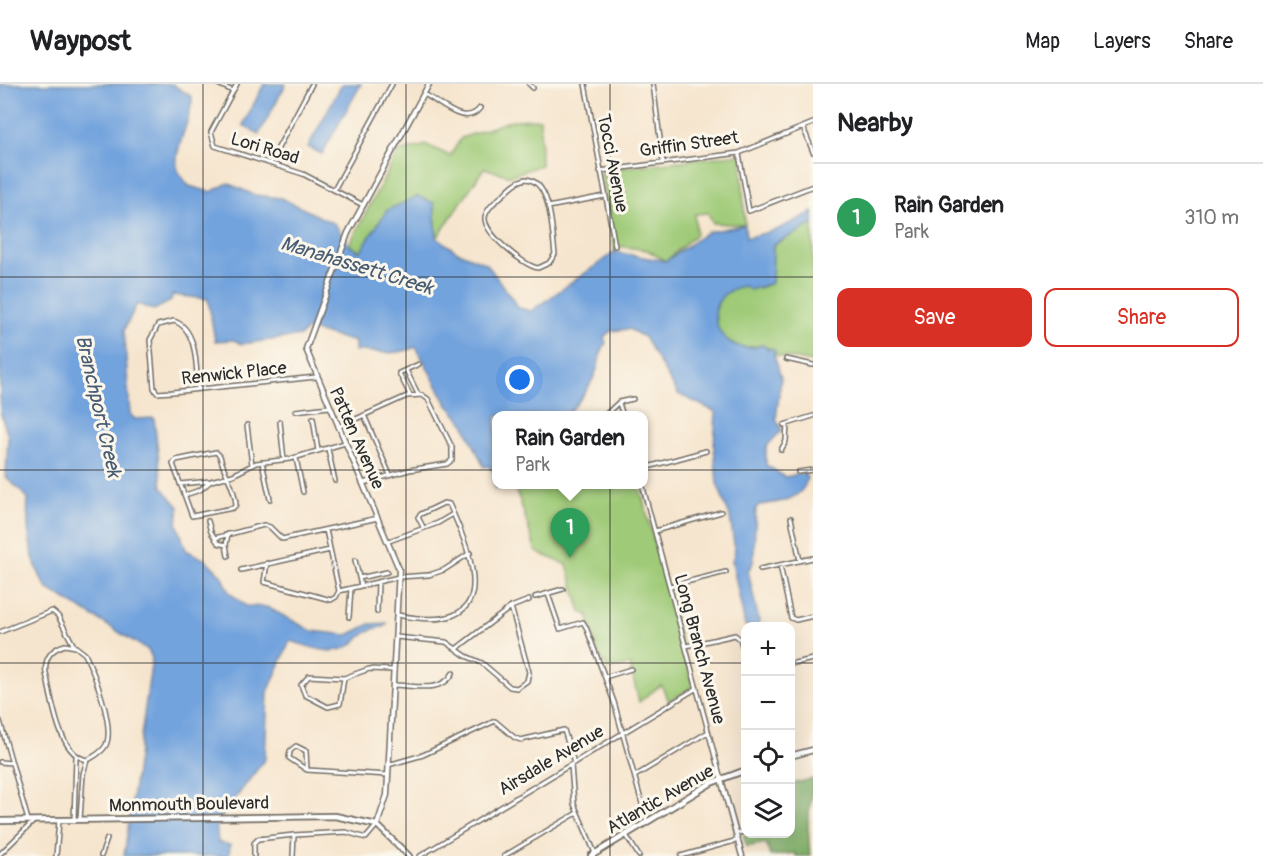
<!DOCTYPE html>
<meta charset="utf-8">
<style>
body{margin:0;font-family:Pangolin,sans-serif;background:#f6f6f6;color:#202124}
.controls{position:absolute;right:18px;bottom:18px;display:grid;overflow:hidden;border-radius:12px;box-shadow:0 6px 24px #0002}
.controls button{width:54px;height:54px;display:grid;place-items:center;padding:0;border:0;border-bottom:2px solid #e0e0e0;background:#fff;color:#202124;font:30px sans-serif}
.you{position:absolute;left:520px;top:296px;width:21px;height:21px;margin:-15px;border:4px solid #fff;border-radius:50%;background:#1a73e8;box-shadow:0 0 0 9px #1a73e833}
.badge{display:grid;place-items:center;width:39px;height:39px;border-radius:50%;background:#d93025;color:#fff;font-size:20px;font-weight:700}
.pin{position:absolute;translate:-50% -50px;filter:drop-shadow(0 2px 3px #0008)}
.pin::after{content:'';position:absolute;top:32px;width:21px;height:18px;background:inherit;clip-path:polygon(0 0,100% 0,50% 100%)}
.popup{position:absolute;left:492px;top:327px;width:156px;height:78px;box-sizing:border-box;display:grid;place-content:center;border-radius:12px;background:#fff;filter:drop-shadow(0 2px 4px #0005);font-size:20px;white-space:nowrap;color:#757577}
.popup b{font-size:22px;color:#202124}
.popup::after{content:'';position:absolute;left:50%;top:100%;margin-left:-12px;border:12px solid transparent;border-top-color:#fff}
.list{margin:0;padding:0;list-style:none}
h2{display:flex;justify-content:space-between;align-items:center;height:78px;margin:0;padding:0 24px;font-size:26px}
h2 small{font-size:20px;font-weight:400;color:#757577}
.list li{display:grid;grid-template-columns:39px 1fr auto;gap:18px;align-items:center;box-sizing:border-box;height:108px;padding:0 24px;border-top:2px solid #e0e0e0}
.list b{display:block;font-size:22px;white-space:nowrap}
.list p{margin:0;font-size:20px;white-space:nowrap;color:#757577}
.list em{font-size:20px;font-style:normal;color:#757577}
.actions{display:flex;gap:12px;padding:18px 24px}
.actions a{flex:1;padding:14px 0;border:2px solid #d93025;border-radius:12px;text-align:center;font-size:21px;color:#d93025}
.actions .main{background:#d93025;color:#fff}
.icon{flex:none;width:33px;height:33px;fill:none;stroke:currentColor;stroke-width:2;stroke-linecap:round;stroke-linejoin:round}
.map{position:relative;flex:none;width:813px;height:772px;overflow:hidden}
header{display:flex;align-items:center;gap:36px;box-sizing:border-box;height:84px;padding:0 30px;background:#fff;border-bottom:2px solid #e0e0e0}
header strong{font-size:28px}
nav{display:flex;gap:33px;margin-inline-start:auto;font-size:21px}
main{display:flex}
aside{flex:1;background:#fff}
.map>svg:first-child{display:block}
</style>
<header>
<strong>Waypost</strong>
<nav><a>Map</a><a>Layers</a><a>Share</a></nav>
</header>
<main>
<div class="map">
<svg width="813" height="772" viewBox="0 0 813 772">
<rect width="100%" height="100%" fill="#fbf7ec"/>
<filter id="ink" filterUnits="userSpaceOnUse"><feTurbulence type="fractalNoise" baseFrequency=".0167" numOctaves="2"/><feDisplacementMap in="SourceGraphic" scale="12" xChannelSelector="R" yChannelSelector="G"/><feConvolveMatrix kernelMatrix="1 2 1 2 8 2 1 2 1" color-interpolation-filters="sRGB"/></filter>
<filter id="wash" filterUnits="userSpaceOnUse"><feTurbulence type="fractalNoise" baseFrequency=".008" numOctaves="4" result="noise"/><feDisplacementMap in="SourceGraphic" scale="24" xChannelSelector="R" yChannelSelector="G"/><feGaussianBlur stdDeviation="1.35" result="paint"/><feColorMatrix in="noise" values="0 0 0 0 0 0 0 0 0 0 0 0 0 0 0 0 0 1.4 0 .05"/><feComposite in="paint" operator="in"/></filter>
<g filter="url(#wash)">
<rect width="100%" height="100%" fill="#f6e5ce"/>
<path fill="#9fca77" stroke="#657a51" stroke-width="1.5" d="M540,35L541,81L510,92L484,84L437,154L434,120L387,126L361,168L349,161L398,68L427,61L450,72L461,54L512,36Z
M741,70L745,141L713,139L708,129L695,130L696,150L666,177L647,166L619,162L615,168L601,86Z
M813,140V278L774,271L775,268L763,261L742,264L722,254L718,247L715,229L720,213L727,205L744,202L759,204L772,199L773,161Z
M515,401H639L693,603L669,617L661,601L639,618L630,581L608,585L597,568L588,531L581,528L567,481L536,468Z"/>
<path fill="#7fae68" stroke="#556c4a" stroke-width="1.5" d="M813,695L808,740L810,772H796L795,769L770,772L766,759L747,763L743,751L790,750L791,700Z"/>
<path fill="#72a3dd" stroke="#4e6784" stroke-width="1.5" d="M0,0H172L192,13C193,33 171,70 178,86C181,92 185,97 189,102L211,108L228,99L254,111L281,114L335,140L349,161L360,168L387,126L418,112L434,119L437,154L458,168L487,180L519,224L531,227L615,168L666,177L707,148L745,141L746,154L776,146L813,128V140L773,161L772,199L750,206L744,202C695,209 714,277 763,261L768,266L771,264L775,267L774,271L781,294L776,335L782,346L766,363V381L785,393L804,389L807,394C804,416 777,419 759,421L756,424C755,441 754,458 754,474C754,480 750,482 748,487L759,537L758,542H745L732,477L735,467L730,433L717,399L714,362L716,328L678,310L644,253L629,245L611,247L604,253L606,259C600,267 600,273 598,282C593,299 579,320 565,331L496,332V400L500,401L495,405L494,388L488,382L484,383L463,338L447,320L416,263C392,273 379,267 355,267V258L308,245L300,252L241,260L234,256L215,257L208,215L172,211L171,217L154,226L137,220L124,246L130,330L135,335L154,334L162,403L179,423L177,439L186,466L206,476L223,493L229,508L246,522L267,523L312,547L348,551L370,540L387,539L384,543C369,543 362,553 351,561C333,574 309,562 290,557L268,608L265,675L216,740L218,758L230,761L229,772H124L152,574L148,566L48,505C30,482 26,442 28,414L6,393L8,352L0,327Z
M264,0H286L259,50L243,41Z
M342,0H361L322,70L308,63Z"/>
</g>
<g filter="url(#ink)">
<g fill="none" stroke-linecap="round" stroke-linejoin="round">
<g stroke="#726c64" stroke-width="6">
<path id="minor" d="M218,0L233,7L237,0
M529,0L533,4
M585,0L615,162
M653,0L663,78
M233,7L211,48L215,62L303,90L363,121
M424,10C440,18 465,44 480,24
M803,43L813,68
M739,70L749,127L813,102
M270,79L312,0
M600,87L739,69L813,39
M526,95C552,97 552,149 555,170L549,179L538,184C524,182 483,149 485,133C487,124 496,117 503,111C510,104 516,97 526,95Z
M334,106L392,0
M548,123L605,112
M786,275L813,281
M406,286L418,310
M198,305C196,284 198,245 174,237L158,241L150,256L154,304L157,309L172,308L316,293
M410,311L399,289L419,280
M619,319L623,332
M295,327L329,323
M364,331L390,391
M604,332L619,318L633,315
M313,334L318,367
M280,338L284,376
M247,341L252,381
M784,341L813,332
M338,343L407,312L422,311L428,315L452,363V376L447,380L409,386L363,399
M328,365L335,397
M781,366L786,357L787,340
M216,368L220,372C224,390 235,402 236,421L233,424L192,432L173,380L176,376Z
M296,374L303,408
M262,378L270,415
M644,384L706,367
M798,388L813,386
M180,400L211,397L233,391L256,379L290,375L345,359
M642,400L721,695
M185,411L200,406L211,397
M791,434L800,477
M208,437L211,448L218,459L226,461L228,450
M326,446L339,507
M655,447L721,428
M215,454L264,441L270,443L282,455L378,434
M389,457L438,439L453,430
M226,461L228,472
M355,476L361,502
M267,479L264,498L331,516L336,513L339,507L399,493L429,491L444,486L470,469
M780,481L791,534L796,536L813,532
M760,485L813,474
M241,486L330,466
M359,494L387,488
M670,502L726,488
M548,510L560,545L583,538L586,543L614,618L647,738
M535,513L563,505
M377,528L378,498
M398,531C501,552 477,481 449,420L444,419L421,430L418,433L423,443
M349,533L351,504
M0,548L52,527L58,532L74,562
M396,553L446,558L466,572L482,579L510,603L517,604L527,597L529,588L511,523
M65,561L76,563L85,570C94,589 115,642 106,661C102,669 94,672 88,676C58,672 52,614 46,589C44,575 51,565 65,561Z
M686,562L735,551L740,555L746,575
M456,565L511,523L529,516
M790,580L813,575
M309,592L344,594L340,620L328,623L305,611L301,601Z
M605,593L631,585
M344,594L369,585L394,586
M393,601C413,601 442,610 453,589
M0,637L28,736
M296,662L306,667L307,686L289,674L290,667Z
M0,678L12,679
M388,681L423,671L495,637L515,654L521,656L564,646L574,679
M571,681L574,720L595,769
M307,686L388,691
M635,692L708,648
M80,735L83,690L87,676
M74,737L76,673
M736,749L746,748
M294,751L346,748L366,754L377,741
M626,751L639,772
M0,770L33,738
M56,772L59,737
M101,772L107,755
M254,772V759L258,755L294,751L293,772
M420,772L697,604
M504,772L577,729
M681,772L738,756"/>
</g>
<g stroke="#726c64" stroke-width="7">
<path id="tertiary" d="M721,695L742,772
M377,741L387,711L399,485L306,265L348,149L429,0"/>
</g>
<g stroke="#726c64" stroke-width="8">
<path id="secondary" d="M790,672L813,666
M0,737L335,732L377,741L409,772
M591,772L711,699L746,686"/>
</g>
<use href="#minor" stroke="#fff" stroke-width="3"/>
<use href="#tertiary" stroke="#fff" stroke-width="4"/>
<use href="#secondary" stroke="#fff" stroke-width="4.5"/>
</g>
</g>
<path fill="none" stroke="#2b2b2b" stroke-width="1.5" stroke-opacity="0.55" d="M203,0V772M406,0V772M610,0V772M0,193H813M0,386H813M0,579H746M790,579H813"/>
<g text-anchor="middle" stroke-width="6" stroke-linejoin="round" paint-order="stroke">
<g font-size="18" fill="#2b2b2b" stroke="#fbf7ec">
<text transform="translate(689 60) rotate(-8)" y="6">Griffin Street</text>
<text transform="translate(265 64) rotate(17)" y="6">Lori Road</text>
<text transform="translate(613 79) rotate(79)" y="6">Tocci Avenue</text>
<text transform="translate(234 289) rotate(-6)" y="6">Renwick Place</text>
<text transform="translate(357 354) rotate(66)" y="6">Patten Avenue</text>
<text transform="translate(700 565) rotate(75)" y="6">Long Branch Avenue</text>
<text transform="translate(551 676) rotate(-31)" y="6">Airsdale Avenue</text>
<text transform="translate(660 715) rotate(-30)" y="6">Atlantic Avenue</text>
<text transform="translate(189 720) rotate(-1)" y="6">Monmouth Boulevard</text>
</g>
<g font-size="20" font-style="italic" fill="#475b72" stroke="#fbf7ec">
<text transform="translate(357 181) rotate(17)" y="7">Manahassett Creek</text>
<text transform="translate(99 322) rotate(77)" y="7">Branchport Creek</text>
</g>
</g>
</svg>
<div class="controls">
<button>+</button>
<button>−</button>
<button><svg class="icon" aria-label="locate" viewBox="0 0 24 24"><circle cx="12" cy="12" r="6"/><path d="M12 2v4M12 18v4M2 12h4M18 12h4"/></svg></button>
<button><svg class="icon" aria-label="layers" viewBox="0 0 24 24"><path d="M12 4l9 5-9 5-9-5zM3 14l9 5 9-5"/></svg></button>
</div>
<div class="you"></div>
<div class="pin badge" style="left:570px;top:474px;background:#2e9e5b">1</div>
<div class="popup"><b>Rain Garden</b>Park</div>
</div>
<aside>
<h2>Nearby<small></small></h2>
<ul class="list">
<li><span class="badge" style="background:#2e9e5b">1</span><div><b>Rain Garden</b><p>Park</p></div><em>310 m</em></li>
</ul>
<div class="actions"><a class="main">Save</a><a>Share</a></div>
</aside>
</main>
